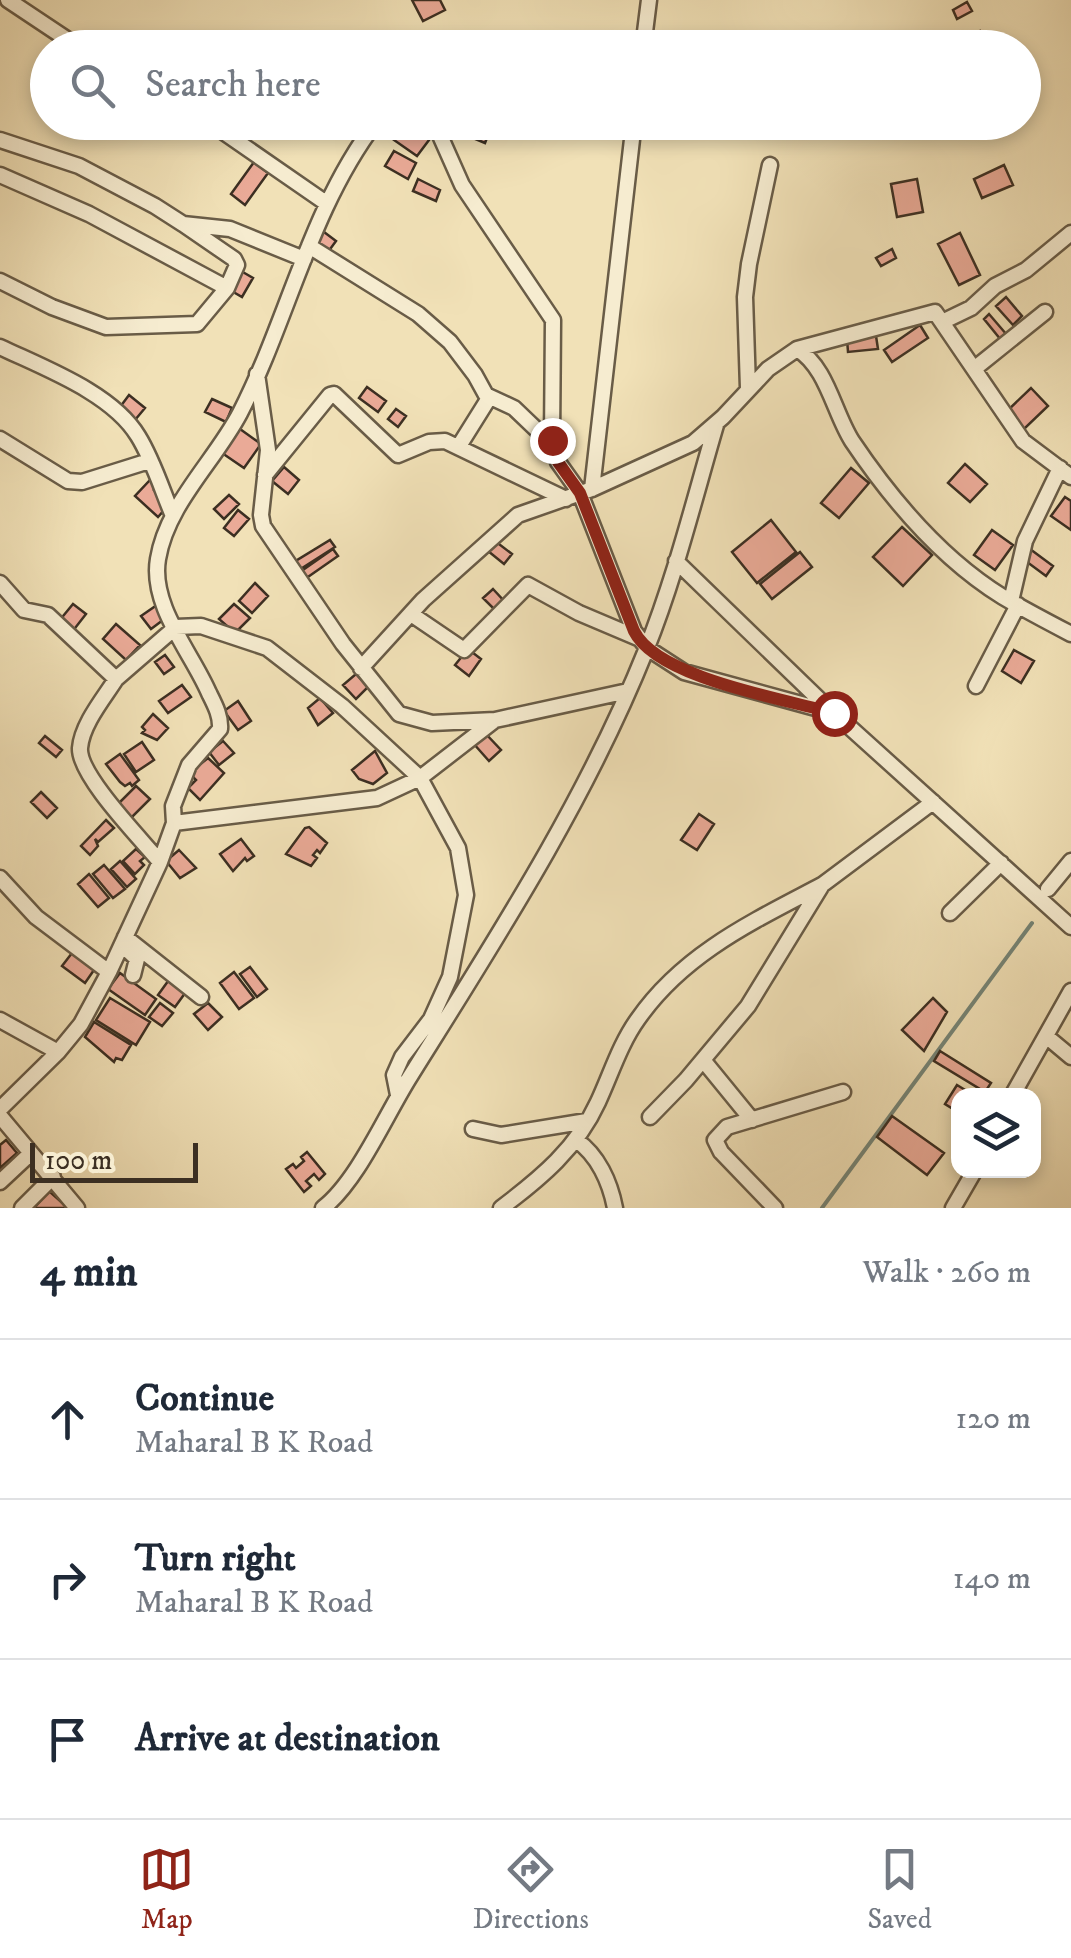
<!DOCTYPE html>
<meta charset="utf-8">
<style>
body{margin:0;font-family:"IM FELL DW Pica",serif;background:#f2f2f3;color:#1f2937}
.controls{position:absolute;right:30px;bottom:30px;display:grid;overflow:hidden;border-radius:20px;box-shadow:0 5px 15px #0003}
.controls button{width:90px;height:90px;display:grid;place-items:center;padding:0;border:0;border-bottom:2px solid #e0e1e3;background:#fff;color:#1f2937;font:50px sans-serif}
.scale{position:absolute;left:30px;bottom:25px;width:168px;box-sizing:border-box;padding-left:10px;border:5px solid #3c2f22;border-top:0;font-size:28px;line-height:35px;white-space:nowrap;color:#3c2f22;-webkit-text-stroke:8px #f6ecd0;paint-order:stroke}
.stop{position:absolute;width:30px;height:30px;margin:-22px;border:8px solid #8f2418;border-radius:50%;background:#fff}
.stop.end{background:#8f2418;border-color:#fff;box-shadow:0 2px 10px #0008}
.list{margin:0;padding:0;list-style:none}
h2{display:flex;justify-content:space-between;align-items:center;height:130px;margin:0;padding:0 40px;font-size:42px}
h2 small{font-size:32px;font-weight:400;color:#747a83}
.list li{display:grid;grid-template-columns:65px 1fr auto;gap:30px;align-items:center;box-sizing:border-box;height:160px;padding:0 40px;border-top:2px solid #e0e1e3}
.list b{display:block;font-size:38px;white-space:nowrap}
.list p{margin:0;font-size:32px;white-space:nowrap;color:#747a83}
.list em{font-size:32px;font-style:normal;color:#747a83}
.icon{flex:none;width:55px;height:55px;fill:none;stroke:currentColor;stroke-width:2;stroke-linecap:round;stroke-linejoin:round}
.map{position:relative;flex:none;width:1071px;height:1208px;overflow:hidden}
.search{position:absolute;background:#fff;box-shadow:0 5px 15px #0003;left:30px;right:30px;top:30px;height:110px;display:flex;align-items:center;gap:25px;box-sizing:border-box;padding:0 35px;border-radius:55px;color:#747a83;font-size:38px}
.sheet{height:610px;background:#fff}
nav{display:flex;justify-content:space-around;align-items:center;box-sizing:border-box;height:140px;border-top:2px solid #e0e1e3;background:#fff;font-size:28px;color:#747a83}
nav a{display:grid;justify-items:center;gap:5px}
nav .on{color:#8f2418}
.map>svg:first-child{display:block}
</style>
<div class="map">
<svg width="1071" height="1208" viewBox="0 0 1071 1208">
<rect width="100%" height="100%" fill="#f1e1b7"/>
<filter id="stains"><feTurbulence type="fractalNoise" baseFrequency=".002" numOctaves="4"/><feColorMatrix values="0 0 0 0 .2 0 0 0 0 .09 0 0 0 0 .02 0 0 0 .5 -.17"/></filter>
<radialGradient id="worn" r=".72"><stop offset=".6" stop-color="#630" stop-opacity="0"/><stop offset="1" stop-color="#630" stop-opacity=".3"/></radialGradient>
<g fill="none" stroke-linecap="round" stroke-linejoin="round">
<path stroke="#758577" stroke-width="4" d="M822,1208L1032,923"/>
</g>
<path fill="#eaaa97" stroke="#3c2f22" stroke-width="2.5" d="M412,0H440L445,10L423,21Z
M967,2L972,11L957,19L953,10Z
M980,31L985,40L968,48L964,41Z
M406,122H413L432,136L417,156L394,140Z
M480,122H493L485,143L473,138Z
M394,151L416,163L408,179L385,166Z
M254,162L268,173L245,205L231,194Z
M1004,165L1013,185L982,198L974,179Z
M418,179L440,190L436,201L413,191Z
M917,179L923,212L897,217L891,184Z
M324,232L336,241L328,252L316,242Z
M960,233L980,275L959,285L938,244Z
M892,249L896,258L881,266L876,258Z
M241,271L253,278L242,297L230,290Z
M1006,297L1022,316L1013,325L996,306Z
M989,314L1007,335L1001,340L984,319Z
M920,325L928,338L892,362L884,350Z
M876,336L878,349L848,352L847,339Z
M367,387L386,401L378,412L359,398Z
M1031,388L1048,406L1024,429L1007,411Z
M129,395L145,408L135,420L120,407Z
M212,399L232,408L226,422L205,412Z
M396,409L406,416L398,427L388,419Z
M240,429L261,444L244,468L222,453Z
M965,464L987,484L970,502L948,483Z
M284,467L299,480L288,494L272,481Z
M851,468L869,483L839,518L821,503Z
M150,480L157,487L154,490L163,499L160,503L166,508L158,517L135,496Z
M229,495L239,504L224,519L214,509Z
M1065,497L1071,501V530L1051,516Z
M238,510L249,519L234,536L224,528Z
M771,520L796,552L757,583L732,552Z
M902,527L932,555L903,586L873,557Z
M992,530L1013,545L995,570L974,555Z
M330,540L335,547L299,570L294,562Z
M495,541L512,554L504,564L488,551Z
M333,549L338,556L305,579L300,572Z
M1030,549L1053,566L1046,576L1023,559Z
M800,552L812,567L772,599L760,584Z
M255,583L268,596L252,613L239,601Z
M493,589L505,602L496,611L483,598Z
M73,604L86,614L72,632L59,621Z
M234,604L250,618L235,633L219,619Z
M157,605L167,617L151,629L141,616Z
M116,624L140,645L126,660L103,639Z
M468,649L481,659L469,676L455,665Z
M1014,650L1034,661L1021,683L1002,671Z
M165,655L174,667L164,674L155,662Z
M356,674L368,687L356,699L343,685Z
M182,685L191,697L168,713L159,701Z
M320,698L333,713L318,725L308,708Z
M238,701L251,721L238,730L224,711Z
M153,714L168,728L157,740L142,733L145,730L142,727Z
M485,733L501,750L489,761L473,743Z
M45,736L62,750L56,757L39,743Z
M223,741L234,753L219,765L209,752Z
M142,742L154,760L136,772L124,754Z
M375,751L387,773L373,784L359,779L352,770Z
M120,754L139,780L132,786L130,783L125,786L120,782L106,764Z
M208,758L224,773L200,800L188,788L196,780L192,776L193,770Z
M136,786L150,799L131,818L117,805Z
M41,792L57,808L47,818L31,802Z
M699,814L714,824L697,850L681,840Z
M106,820L114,828L98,842L95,839L98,846L90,855L81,846Z
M309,827L327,843L320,853L317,850L313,855L317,858L311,866L286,854L305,828Z
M241,839L254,856L247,861L245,858L233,871L220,854Z
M136,849L145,857L140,861L144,865L135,874L123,861Z
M179,850L196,868L180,878L166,861Z
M120,861L136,879L127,887L111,869Z
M104,865L125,889L113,898L93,874Z
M89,874L109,898L98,907L78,884Z
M72,953L94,970L85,983L62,966Z
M250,967L267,989L257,997L240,974Z
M234,972L254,998L239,1009L220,983Z
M120,973L156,999L145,1015L108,989Z
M171,977L188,989L175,1007L158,995Z
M110,998L150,1022L136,1045L96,1020Z
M933,998L947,1012L924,1051L902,1030Z
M160,1003L173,1013L162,1026L149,1017Z
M208,1003L222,1017L208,1030L194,1014Z
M94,1022L131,1045L122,1060L116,1058L114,1062L85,1037Z
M940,1051L991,1083L985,1092L934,1061Z
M957,1085L975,1096H958V1112L945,1104Z
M892,1116L944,1153L927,1175L877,1137Z
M6,1140L17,1153L0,1168V1145Z
M307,1152L325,1174L319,1180L314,1174L306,1181L311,1186L304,1192L286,1169L293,1164L296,1168L304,1161L301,1157Z
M49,1191L68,1208H34Z"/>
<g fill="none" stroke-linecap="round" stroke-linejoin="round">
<g stroke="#695c47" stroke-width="19">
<path id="minor" d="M8,0L80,48
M643,48L649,0
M209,122L326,203
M434,122L462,185L553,320L552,439L558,462L580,493L634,631L647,648L684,672L834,713L1071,927
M0,140L79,166L155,206L183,224L230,229L304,259
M0,175L89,214L227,288
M309,246L418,314L450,342L475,375L486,395L514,408L538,431
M0,281L52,307L106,327L197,324L227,288L237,265L234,259L183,224
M942,322L971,308L995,286L1026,270L1071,233
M0,347C44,368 112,393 138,436C153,460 162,490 173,516
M797,349C827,367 834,413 852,441C891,499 943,560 1003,597C1025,610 1048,622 1071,634
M974,369L1045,312
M257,374L268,450L261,515L263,526L343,644L399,714L432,723L495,720L628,691
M748,388L745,297L749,264L770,165
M0,439L68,481L82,482L149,461
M459,446L489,398
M265,475L330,395L334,394L398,455L429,442L445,441L566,499
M592,489L634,122
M676,561L830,710
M0,583L24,610L48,615L116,679L176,627L201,626L267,648L342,706L420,778L458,848L466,895L450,977L431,1019L402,1057L394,1075L398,1095
M1011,601L1025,541L1060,468
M411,614L464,650L528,585L579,613L638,638
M361,668L423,600L518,515L592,489L693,443L723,417L768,369L797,349L935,312L1023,441L1071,477
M116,679C104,698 82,724 80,748C78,775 142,840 160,862
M976,686L1018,605
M174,823L377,798L420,778L495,720
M0,878L36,917L109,972
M1048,889L1071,861
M950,913L1001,863
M125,937L201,997
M122,945L137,959L133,975
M0,1020L58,1052
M1046,1036L1071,1057
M703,1060L752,1120
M1012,1096L1071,991
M0,1109L58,1052L81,1024L109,972L160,862L174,823L173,806L189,765L220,729C221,716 215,705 209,693C192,653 150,606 158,559C167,504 215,461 240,413C289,317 310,209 376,122
M0,1116L77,1208
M650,1117L686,1080L748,1006L822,885L933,802
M473,1129L501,1135L587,1121
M576,1140C598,1155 610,1182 615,1208
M0,1182L31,1153
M22,1208L53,1177
M323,1208C358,1181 386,1114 411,1075C496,939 586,800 646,650C675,578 694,500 716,425
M501,1208C541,1178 577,1148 598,1102C611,1074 620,1044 638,1019C684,953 754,921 822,885
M775,1208L721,1152L715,1140L727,1127L843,1092
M953,1208L975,1170"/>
</g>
<use href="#minor" stroke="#f6ecd0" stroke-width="14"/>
</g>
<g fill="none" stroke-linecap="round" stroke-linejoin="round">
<path stroke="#8f2418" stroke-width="12" d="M552,440L558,462L580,493L634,631C657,678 784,699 834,713"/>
</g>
<rect width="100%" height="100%" filter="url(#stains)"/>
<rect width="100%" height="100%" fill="url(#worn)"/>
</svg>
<div class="controls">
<button><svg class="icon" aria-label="layers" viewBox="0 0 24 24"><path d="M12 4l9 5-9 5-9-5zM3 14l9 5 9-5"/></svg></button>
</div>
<div class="scale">100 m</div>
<div class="stop" style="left:834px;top:713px"></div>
<div class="stop end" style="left:552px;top:440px"></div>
<div class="search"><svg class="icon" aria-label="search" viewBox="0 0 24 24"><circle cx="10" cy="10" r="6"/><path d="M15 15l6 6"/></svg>Search here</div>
</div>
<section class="sheet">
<h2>4 min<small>Walk · 260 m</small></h2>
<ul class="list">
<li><svg class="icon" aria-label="ahead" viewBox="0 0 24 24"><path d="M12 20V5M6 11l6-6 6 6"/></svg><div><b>Continue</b><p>Maharal B K Road</p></div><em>120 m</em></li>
<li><svg class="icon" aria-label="right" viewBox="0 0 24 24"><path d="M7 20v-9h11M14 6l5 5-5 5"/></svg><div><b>Turn right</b><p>Maharal B K Road</p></div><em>140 m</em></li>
<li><svg class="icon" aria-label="arrive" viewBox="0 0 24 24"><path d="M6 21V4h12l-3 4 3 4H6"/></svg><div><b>Arrive at destination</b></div></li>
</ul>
</section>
<nav>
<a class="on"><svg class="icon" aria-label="map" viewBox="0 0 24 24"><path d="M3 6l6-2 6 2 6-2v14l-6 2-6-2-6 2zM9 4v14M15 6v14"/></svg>Map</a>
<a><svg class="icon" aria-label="directions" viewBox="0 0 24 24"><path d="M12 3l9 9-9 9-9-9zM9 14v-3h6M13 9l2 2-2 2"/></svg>Directions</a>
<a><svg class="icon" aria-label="saved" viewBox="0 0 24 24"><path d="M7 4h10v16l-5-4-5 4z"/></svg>Saved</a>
</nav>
